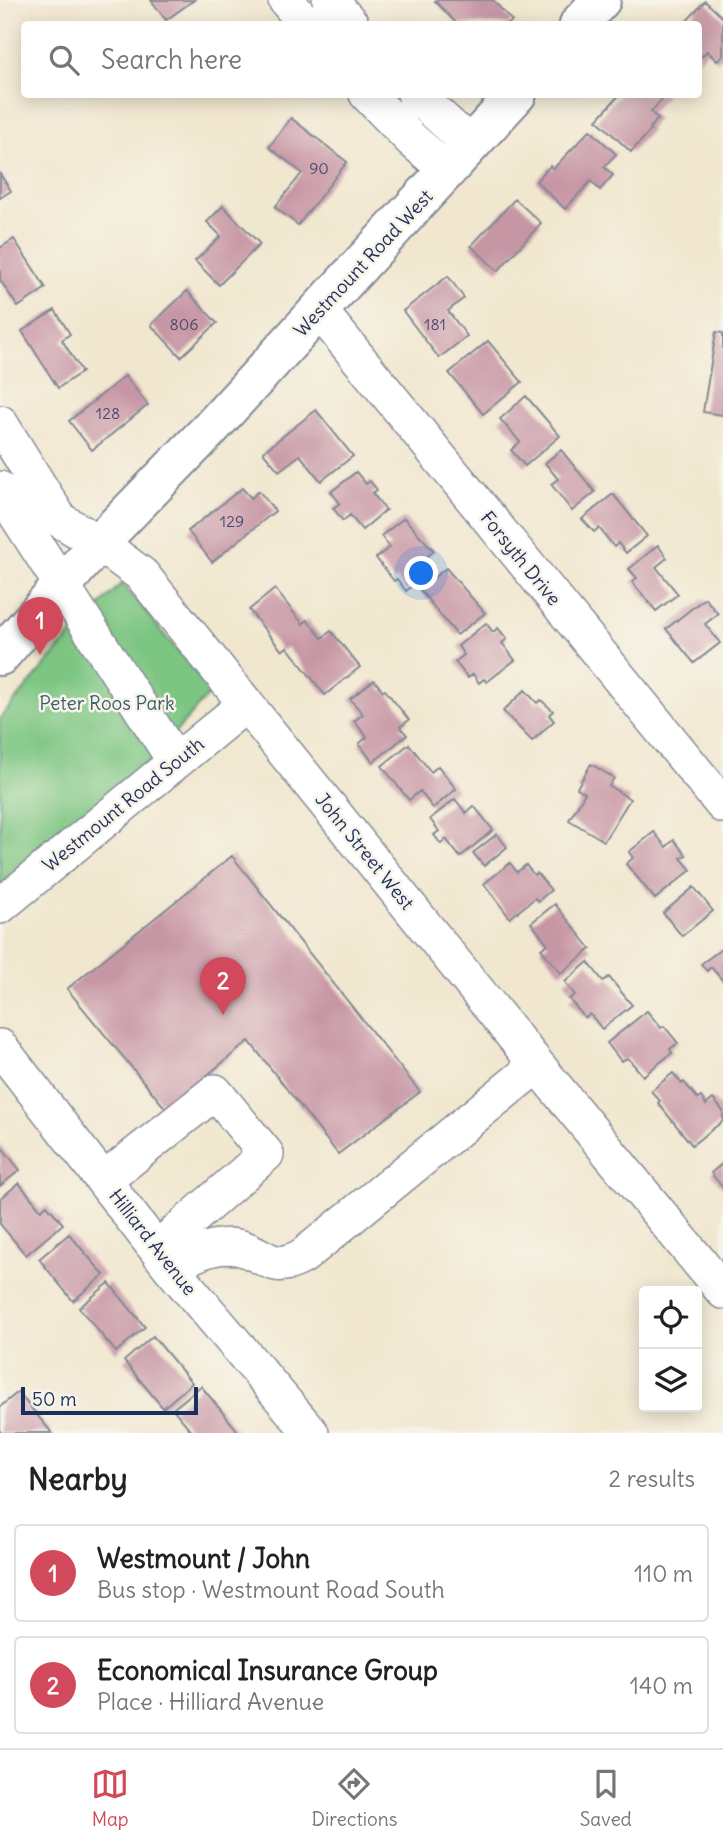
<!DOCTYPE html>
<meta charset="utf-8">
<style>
body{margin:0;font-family:Delius,sans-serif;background:#f6f6f6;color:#222}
.controls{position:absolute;right:21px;bottom:21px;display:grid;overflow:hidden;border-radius:7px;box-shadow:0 4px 18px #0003}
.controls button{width:63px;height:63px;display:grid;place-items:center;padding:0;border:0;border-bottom:2px solid #e0e0e0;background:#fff;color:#222;font:35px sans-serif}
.scale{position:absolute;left:21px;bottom:18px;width:177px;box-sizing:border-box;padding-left:7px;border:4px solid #1b2f5e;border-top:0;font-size:19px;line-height:24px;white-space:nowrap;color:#1b2f5e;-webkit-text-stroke:5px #f7f3e8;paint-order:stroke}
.you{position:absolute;left:422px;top:574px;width:24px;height:24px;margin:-18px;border:5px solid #fff;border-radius:50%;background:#1a73e8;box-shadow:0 0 0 10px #1a73e833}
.badge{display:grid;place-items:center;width:46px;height:46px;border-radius:50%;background:#d1495b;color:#fff;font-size:23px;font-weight:700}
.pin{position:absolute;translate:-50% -58px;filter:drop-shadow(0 2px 4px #0008)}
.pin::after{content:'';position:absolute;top:37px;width:24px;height:21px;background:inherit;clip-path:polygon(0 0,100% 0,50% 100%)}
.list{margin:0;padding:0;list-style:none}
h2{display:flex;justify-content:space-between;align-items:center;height:91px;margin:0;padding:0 28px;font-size:30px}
h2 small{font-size:23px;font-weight:400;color:#767676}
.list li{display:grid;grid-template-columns:46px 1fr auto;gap:21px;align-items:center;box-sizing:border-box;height:98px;margin:0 14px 14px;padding:0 14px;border:2px solid #e0e0e0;border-radius:7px}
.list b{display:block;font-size:26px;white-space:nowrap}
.list p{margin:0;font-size:23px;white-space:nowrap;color:#767676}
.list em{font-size:23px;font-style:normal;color:#767676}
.icon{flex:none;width:38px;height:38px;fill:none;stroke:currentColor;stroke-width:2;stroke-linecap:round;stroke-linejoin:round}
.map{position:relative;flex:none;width:723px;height:1433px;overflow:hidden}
.search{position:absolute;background:#fff;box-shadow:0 4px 18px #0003;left:21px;right:21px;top:21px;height:77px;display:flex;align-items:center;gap:18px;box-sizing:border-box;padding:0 24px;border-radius:7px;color:#767676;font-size:26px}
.sheet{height:315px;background:#fff}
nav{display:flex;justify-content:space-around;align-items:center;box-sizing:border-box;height:98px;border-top:2px solid #e0e0e0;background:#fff;font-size:19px;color:#767676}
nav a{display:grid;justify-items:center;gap:4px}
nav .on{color:#d1495b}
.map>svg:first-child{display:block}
</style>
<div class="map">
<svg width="723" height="1433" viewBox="0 0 723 1433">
<rect width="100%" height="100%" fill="#f7f3e8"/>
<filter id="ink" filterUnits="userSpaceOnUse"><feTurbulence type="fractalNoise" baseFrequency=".0143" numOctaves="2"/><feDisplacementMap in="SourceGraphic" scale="14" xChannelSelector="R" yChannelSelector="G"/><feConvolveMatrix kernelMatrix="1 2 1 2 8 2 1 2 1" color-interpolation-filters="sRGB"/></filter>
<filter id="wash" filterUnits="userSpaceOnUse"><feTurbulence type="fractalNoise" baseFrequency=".00686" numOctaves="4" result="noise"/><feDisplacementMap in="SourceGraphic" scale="28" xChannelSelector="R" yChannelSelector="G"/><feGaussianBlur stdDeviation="1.57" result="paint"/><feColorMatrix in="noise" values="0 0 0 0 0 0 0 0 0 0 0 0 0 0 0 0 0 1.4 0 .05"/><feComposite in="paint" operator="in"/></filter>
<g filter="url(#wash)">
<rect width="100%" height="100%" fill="#f1e7cf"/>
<path fill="#7dc682" stroke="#4c7a70" stroke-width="2" d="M122,583L211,692L143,769L0,886V718L69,638Z"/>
<g id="blocks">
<path fill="#c796a5" d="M151,0H194L166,20Z
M436,0H493L512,21L508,24H457L435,1Z
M705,1L723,18V55L717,61L707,51L698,60V24H684Z
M620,94H667L651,112L658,119L650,128L651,130L631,152L597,120Z
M291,118L347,162L298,225L275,207L302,173L269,147Z
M590,130L616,154L604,167L613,175L600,190L591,181L565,209L536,181L550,166L553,169Z
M0,174L11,191L0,198Z
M515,199L541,223L498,271L471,246Z
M223,206L260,244L219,285L195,261L221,236L207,222Z
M14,239L46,288L18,307L0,280V248Z
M448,276L464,298L448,311L467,336L439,358L403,311Z
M187,291L217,323L181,357L151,325Z
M55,310L70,334L62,340L82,372L58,388L22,331Z
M716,332L723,333V415L703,412Z
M488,341L522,382L483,414L449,373Z
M125,376L148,405L92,450L69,421Z
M526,396L560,436L525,466L511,450L520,442L500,419Z
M316,410L353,456L321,481L300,455L279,471L263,452Z
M561,450L595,492L572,511L551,484L558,479L545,463Z
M356,472L366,484L370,481L377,490L372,493L386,510L362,530L350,515L343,521L333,508L340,503L331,492Z
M242,488L251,498L259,491L275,511L212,562L188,531Z
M613,494L647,536L626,553L618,543L614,547L599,528L594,532L582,519Z
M404,518L434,551L422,561L430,571L406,591L397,579L394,581L376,558L390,547L381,536Z
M658,545L667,558L656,567L678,594L656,611L632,582L637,578L629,569Z
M446,568L485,613L457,635L419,589Z
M275,589L303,624L307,620L322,638L331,631L360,667L325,695L287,647L282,651L249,610Z
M705,598L718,614L705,624L720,643L694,663L666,629Z
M486,623L493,632L498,628L507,639L502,643L515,660L487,682L484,679L479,683L473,674L468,678L455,662L464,655L458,646Z
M374,680L383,691L385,690L409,720L400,727L407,735L373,762L359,744L367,737L354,721L363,714L350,699Z
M525,690L537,703L541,700L553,711L549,715L554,721L532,741L503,711Z
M409,744L431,772L438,766L456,789L433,808L420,791L409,800L382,766Z
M591,764L614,778L609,786L630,799L604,841L569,820L585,793L577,788Z
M455,799L466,813L474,806L493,830L460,857L446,839L441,844L434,835L439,831L430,819Z
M654,832L666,847L674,840L686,855L681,858L691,870L655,899L626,864L633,858L629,852Z
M497,834L507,847L484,866L473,853Z
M232,856L420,1092L338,1154L249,1041L166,1109L67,989Z
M510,863L517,872L526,865L534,875L537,873L551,890L538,901L535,898L510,918L484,884Z
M694,887L713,911L682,936L663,913Z
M555,904L591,949L561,973L541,949L548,944L531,923Z
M723,948V981L711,967L707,971L701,964Z
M588,962L603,981L609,977L632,1005L602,1029L590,1014L585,1018L569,999L575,995L565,982Z
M647,1011L661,1028L664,1026L678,1043L670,1049L672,1053L643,1076L628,1058L621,1061L607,1043Z
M673,1073L682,1084L684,1082L698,1099L701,1097L706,1105L713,1099L723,1111V1121L692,1145L658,1103L660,1101L651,1091Z
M0,1145L20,1170L0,1186Z
M723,1163V1188L711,1173Z
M19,1183L41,1210L47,1205L63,1224L26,1255L0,1224V1199Z
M69,1234L104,1275L73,1301L39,1259Z
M109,1283L145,1327L116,1352L79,1308Z
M153,1336L192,1383L163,1408L124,1361Z
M201,1386L237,1430L234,1433H193L173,1409Z
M18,1392L52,1433H0V1407Z"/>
</g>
</g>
<g filter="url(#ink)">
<use href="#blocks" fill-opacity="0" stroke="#868b96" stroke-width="2"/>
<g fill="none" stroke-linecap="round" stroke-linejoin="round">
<g stroke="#868b96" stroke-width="38">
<path id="minor" d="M286,0L306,24
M330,0L351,24
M367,94L412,140L448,171
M415,94L471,145
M319,310L723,805
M0,423L60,520L99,543L142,575L537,1065L723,1291
M0,489L175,761
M0,906L246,704
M0,1047L171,1268L311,1433
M104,1180L215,1092L266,1154L157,1249
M171,1268C190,1255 214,1243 237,1247C265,1252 270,1275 303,1256L537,1065"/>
</g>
<g stroke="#868b96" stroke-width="42">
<path id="major" d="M579,24L601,0
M0,656L99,543L209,430L517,94"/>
</g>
<use href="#minor" stroke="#fff" stroke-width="35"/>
<use href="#major" stroke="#fff" stroke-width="38"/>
</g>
</g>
<g text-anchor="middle" stroke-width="5" stroke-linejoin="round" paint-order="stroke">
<g font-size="16" fill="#464970">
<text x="319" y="174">90</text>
<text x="184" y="330">806</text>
<text x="435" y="330">181</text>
<text x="108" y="419">128</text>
<text x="232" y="527">129</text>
</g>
<g font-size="19" fill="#1b2f5e" stroke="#f7f3e8">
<text transform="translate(363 263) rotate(-47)" y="7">Westmount Road West</text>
<text transform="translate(521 558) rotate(51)" y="7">Forsyth Drive</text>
<text transform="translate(123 804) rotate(-39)" y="7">Westmount Road South</text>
<text transform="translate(365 851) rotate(51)" y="7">John Street West</text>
<text transform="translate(153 1242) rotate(52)" y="7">Hilliard Avenue</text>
</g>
<g font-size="19" fill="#385c69" stroke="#f7f3e8">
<text x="107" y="710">Peter Roos Park</text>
</g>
</g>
</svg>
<div class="controls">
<button><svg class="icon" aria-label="locate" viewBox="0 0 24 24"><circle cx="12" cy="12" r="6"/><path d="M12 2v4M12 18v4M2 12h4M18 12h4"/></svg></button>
<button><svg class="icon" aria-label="layers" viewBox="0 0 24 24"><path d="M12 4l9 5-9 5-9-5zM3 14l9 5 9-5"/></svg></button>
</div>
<div class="scale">50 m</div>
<div class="you"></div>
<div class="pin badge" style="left:40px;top:655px">1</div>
<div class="pin badge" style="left:223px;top:1015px">2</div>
<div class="search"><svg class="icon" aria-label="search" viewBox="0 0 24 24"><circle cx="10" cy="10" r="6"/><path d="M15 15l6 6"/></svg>Search here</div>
</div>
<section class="sheet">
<h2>Nearby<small>2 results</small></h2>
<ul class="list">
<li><span class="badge">1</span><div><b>Westmount / John</b><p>Bus stop · Westmount Road South</p></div><em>110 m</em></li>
<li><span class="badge">2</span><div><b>Economical Insurance Group</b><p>Place · Hilliard Avenue</p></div><em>140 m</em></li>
</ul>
</section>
<nav>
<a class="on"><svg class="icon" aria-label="map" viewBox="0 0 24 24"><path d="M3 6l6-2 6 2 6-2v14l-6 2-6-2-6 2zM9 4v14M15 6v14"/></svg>Map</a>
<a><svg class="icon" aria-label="directions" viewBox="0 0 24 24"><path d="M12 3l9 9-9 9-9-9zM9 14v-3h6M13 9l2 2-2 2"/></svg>Directions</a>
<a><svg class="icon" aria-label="saved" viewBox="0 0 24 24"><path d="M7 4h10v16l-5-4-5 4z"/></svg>Saved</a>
</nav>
